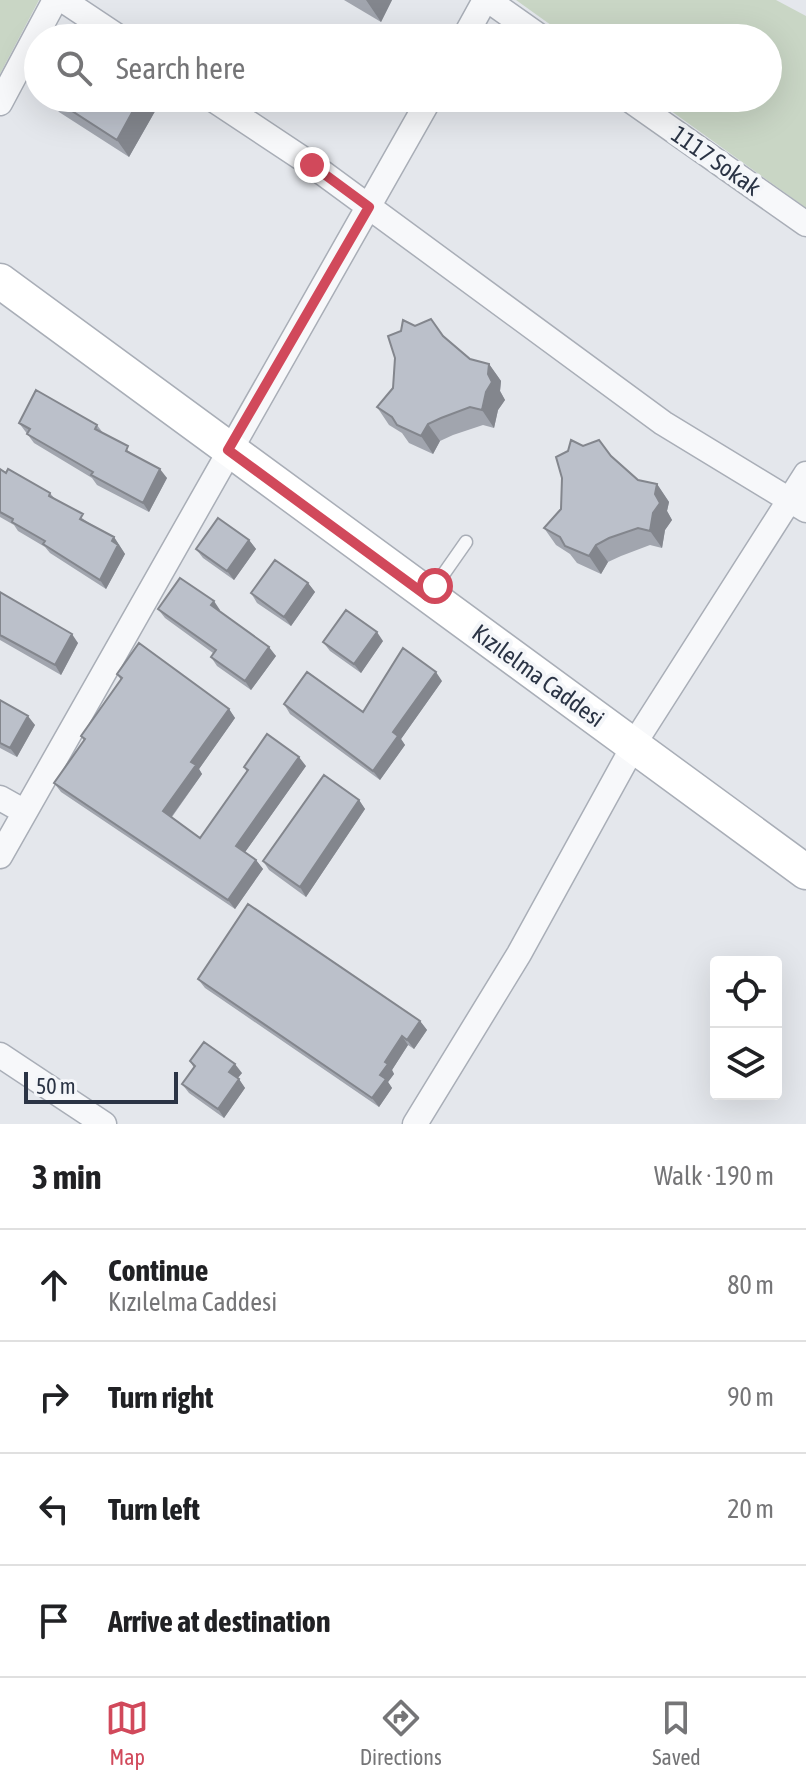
<!DOCTYPE html>
<meta charset="utf-8">
<style>
body{margin:0;font-family:"Asap Condensed",sans-serif;background:#f6f6f6;color:#202124}
.controls{position:absolute;right:24px;bottom:24px;display:grid;overflow:hidden;border-radius:8px;box-shadow:0 8px 32px #0002}
.controls button{width:72px;height:72px;display:grid;place-items:center;padding:0;border:0;border-bottom:2px solid #e0e0e0;background:#fff;color:#202124;font:40px sans-serif}
.scale{position:absolute;left:24px;bottom:20px;width:154px;box-sizing:border-box;padding-left:8px;border:4px solid #2b3445;border-top:0;font-size:22px;line-height:28px;white-space:nowrap;color:#2b3445;-webkit-text-stroke:6px #f4f6f9;paint-order:stroke}
.stop{position:absolute;width:24px;height:24px;margin:-18px;border:6px solid #d1495b;border-radius:50%;background:#fff}
.stop.end{background:#d1495b;border-color:#fff;box-shadow:0 2px 8px #0008}
.list{margin:0;padding:0;list-style:none}
h2{display:flex;justify-content:space-between;align-items:center;height:104px;margin:0;padding:0 32px;font-size:34px}
h2 small{font-size:26px;font-weight:400;color:#757577}
.list li{display:grid;grid-template-columns:52px 1fr auto;gap:24px;align-items:center;box-sizing:border-box;height:112px;padding:0 32px;border-top:2px solid #e0e0e0}
.list b{display:block;font-size:30px;white-space:nowrap}
.list p{margin:0;font-size:26px;white-space:nowrap;color:#757577}
.list em{font-size:26px;font-style:normal;color:#757577}
.icon{flex:none;width:44px;height:44px;fill:none;stroke:currentColor;stroke-width:2;stroke-linecap:round;stroke-linejoin:round}
.map{position:relative;flex:none;width:806px;height:1124px;overflow:hidden}
.search{position:absolute;background:#fff;box-shadow:0 8px 32px #0002;left:24px;right:24px;top:24px;height:88px;display:flex;align-items:center;gap:20px;box-sizing:border-box;padding:0 28px;border-radius:44px;color:#757577;font-size:30px}
.sheet{height:552px;background:#fff}
nav{display:flex;justify-content:space-around;align-items:center;box-sizing:border-box;height:112px;border-top:2px solid #e0e0e0;background:#fff;font-size:22px;color:#757577}
nav a{display:grid;justify-items:center;gap:4px}
nav .on{color:#d1495b}
.map>svg:first-child{display:block}
</style>
<div class="map">
<svg width="806" height="1124" viewBox="0 0 806 1124">
<rect width="100%" height="100%" fill="#e4e7ec"/>
<path fill="#c9d6c5" d="M0,0H39L0,74Z
M516,0H776L806,16V208L653,98H768V38H569Z"/>
<g fill="none" stroke-linecap="round" stroke-linejoin="round">
<g stroke="#a9aeb7" stroke-width="15">
<path id="lane" d="M431,592L466,542"/>
</g>
<g stroke="#a9aeb7" stroke-width="27">
<path id="street" d="M63,0L120,38
M488,0L542,38
M464,38L485,0
M211,98L312,165L663,423L806,510
M627,98L806,224
M0,103L55,0
M0,798L25,812
M0,856L430,98
M0,1055L104,1124
M415,1124L519,954L639,736L806,474"/>
</g>
<g stroke="#a9aeb7" stroke-width="37">
<path id="secondary" d="M0,281L806,872"/>
</g>
<use href="#lane" stroke="#f7f8fa" stroke-width="12"/>
<use href="#street" stroke="#f7f8fa" stroke-width="24"/>
<use href="#secondary" stroke="#fff" stroke-width="34"/>
</g>
<path fill="#a1a5ae" d="M344,0H392L381,22Z
M49,98H161L162,99L129,157L59,112Z
M443,336L470,359L489,364L501,381L500,391L505,400L498,410L494,428L483,425L453,435L440,441L433,454L409,443L402,433L389,425L377,407L393,388Z
M19,423L97,425L103,433L167,478L149,512L97,485L92,478L34,443Z
M583,446L611,456L638,480L657,484L669,502L667,511L672,520L665,530L662,548L650,545L621,556L608,562L601,574L577,563L570,554L556,545L544,528L561,509Z
M0,469L50,493L55,499L89,523L114,537L125,554L106,589L50,553L45,547L18,531L14,525L0,517Z
M249,540L256,549L234,580L203,558L196,549Z
M308,583L315,592L291,626L257,603L251,593Z
M0,592L78,643L61,675L0,640Z
M158,609L220,610L219,611L276,656L251,690L217,666L211,657L213,653L165,618Z
M383,641L361,673L330,651L323,642Z
M117,674L229,709L235,718L199,769L202,774L172,817L200,838L247,772L244,767L306,766L245,852L256,860L263,869L235,909L61,792L54,783L84,741L81,736L121,680Z
M442,681L401,739L405,745L380,780L290,714L284,704L363,712Z
M0,700L35,725L17,757L0,748Z
M359,800L365,809L306,897L269,870L263,861Z
M198,979L420,1021L427,1030L414,1049L408,1045L392,1070L394,1074L388,1082L392,1088L379,1107L205,988Z
M190,1061L242,1073L238,1078L245,1088L224,1118L189,1093L182,1084L194,1068Z"/>
<path fill="#83868d" d="M366,0H392L381,22Z
M140,98L162,99L129,157L117,140Z
M489,364L501,381L500,391L505,400L498,410L494,428L482,410Z
M428,424L440,441L433,454L421,436Z
M160,469L167,478L149,512L143,503Z
M657,484L669,502L667,511L672,520L665,530L662,548L650,531Z
M114,537L125,554L106,589L100,580Z
M249,540L256,549L234,580L227,571Z
M596,545L608,562L601,574L589,556Z
M308,583L315,592L291,626L284,617Z
M214,601L220,610L217,614L211,605Z
M377,632L383,641L361,673L354,664Z
M72,634L78,643L61,675L55,665Z
M269,647L276,656L251,690L245,681Z
M436,672L442,681L401,739L405,745L380,780L373,771L393,732Z
M229,709L235,718L199,769L202,774L169,820L163,811L191,762Z
M28,716L35,725L17,757L10,748Z
M299,757L306,766L243,855L236,846Z
M359,800L365,809L306,897L300,887Z
M256,860L263,869L235,909L228,900Z
M420,1021L427,1030L414,1049L407,1040Z
M402,1036L408,1045L392,1070L394,1074L388,1082L392,1088L379,1107L372,1098L385,1062Z
M235,1064L242,1073L235,1081L229,1072Z
M239,1079L245,1088L224,1118L218,1109Z"/>
<path fill="#bbc0ca" stroke="#83868d" stroke-width="2" d="M52,98H140L117,140Z
M431,319L443,336L470,359L489,364L488,374L492,382L486,392L482,410L470,407L441,418L428,424L421,436L397,425L392,417L377,407L393,388L395,358L388,336L401,331L403,320L415,326Z
M36,390L97,425L95,429L128,446L126,451L160,469L143,503L91,475L93,472L27,434L30,429L19,423Z
M571,440L583,446L599,440L611,456L638,480L657,484L655,494L660,503L653,513L650,531L638,528L609,538L596,545L589,556L565,546L560,537L544,528L561,509L562,478L556,457L568,451Z
M0,469L6,473L8,469L50,493L49,496L83,514L80,519L114,537L112,541L118,545L100,580L43,544L45,541L12,522L13,519L0,512Z
M218,518L249,540L227,571L196,549Z
M275,560L308,583L284,617L251,593Z
M180,578L214,601L211,605L269,647L245,681L211,657L216,650L158,609Z
M0,592L72,634L55,665L0,635Z
M346,610L377,632L354,664L323,642Z
M139,643L229,709L191,762L196,765L163,811L200,838L248,770L244,767L267,734L299,757L236,846L256,860L228,900L54,783L85,739L81,736L122,678L117,674Z
M403,648L436,672L393,732L398,736L373,771L284,704L307,672L363,712Z
M0,700L28,716L10,748L0,743Z
M324,775L359,800L300,887L263,861Z
M248,904L420,1021L407,1040L402,1036L385,1062L388,1064L380,1075L386,1079L372,1098L198,979Z
M204,1042L235,1064L229,1072L239,1079L218,1109L182,1084L195,1066L190,1061Z"/>
<g fill="none" stroke-linecap="round" stroke-linejoin="round">
<path stroke="#d1495b" stroke-width="10" d="M312,165L369,207L228,450L427,596L435,586"/>
</g>
<g text-anchor="middle" stroke-width="8" stroke-linejoin="round" paint-order="stroke">
<g font-size="24" fill="#2b3445" stroke="#f4f6f9">
<text transform="translate(716 161) rotate(35)" y="8">1117 Sokak</text>
<text transform="translate(538 676) rotate(36)" y="8">Kızılelma Caddesi</text>
</g>
</g>
</svg>
<div class="controls">
<button><svg class="icon" aria-label="locate" viewBox="0 0 24 24"><circle cx="12" cy="12" r="6"/><path d="M12 2v4M12 18v4M2 12h4M18 12h4"/></svg></button>
<button><svg class="icon" aria-label="layers" viewBox="0 0 24 24"><path d="M12 4l9 5-9 5-9-5zM3 14l9 5 9-5"/></svg></button>
</div>
<div class="scale">50 m</div>
<div class="stop" style="left:435px;top:586px"></div>
<div class="stop end" style="left:312px;top:165px"></div>
<div class="search"><svg class="icon" aria-label="search" viewBox="0 0 24 24"><circle cx="10" cy="10" r="6"/><path d="M15 15l6 6"/></svg>Search here</div>
</div>
<section class="sheet">
<h2>3 min<small>Walk · 190 m</small></h2>
<ul class="list">
<li><svg class="icon" aria-label="ahead" viewBox="0 0 24 24"><path d="M12 20V5M6 11l6-6 6 6"/></svg><div><b>Continue</b><p>Kızılelma Caddesi</p></div><em>80 m</em></li>
<li><svg class="icon" aria-label="right" viewBox="0 0 24 24"><path d="M7 20v-9h11M14 6l5 5-5 5"/></svg><div><b>Turn right</b></div><em>90 m</em></li>
<li><svg class="icon" aria-label="left" viewBox="0 0 24 24"><path d="M17 20v-9H6M10 6l-5 5 5 5"/></svg><div><b>Turn left</b></div><em>20 m</em></li>
<li><svg class="icon" aria-label="arrive" viewBox="0 0 24 24"><path d="M6 21V4h12l-3 4 3 4H6"/></svg><div><b>Arrive at destination</b></div></li>
</ul>
</section>
<nav>
<a class="on"><svg class="icon" aria-label="map" viewBox="0 0 24 24"><path d="M3 6l6-2 6 2 6-2v14l-6 2-6-2-6 2zM9 4v14M15 6v14"/></svg>Map</a>
<a><svg class="icon" aria-label="directions" viewBox="0 0 24 24"><path d="M12 3l9 9-9 9-9-9zM9 14v-3h6M13 9l2 2-2 2"/></svg>Directions</a>
<a><svg class="icon" aria-label="saved" viewBox="0 0 24 24"><path d="M7 4h10v16l-5-4-5 4z"/></svg>Saved</a>
</nav>
